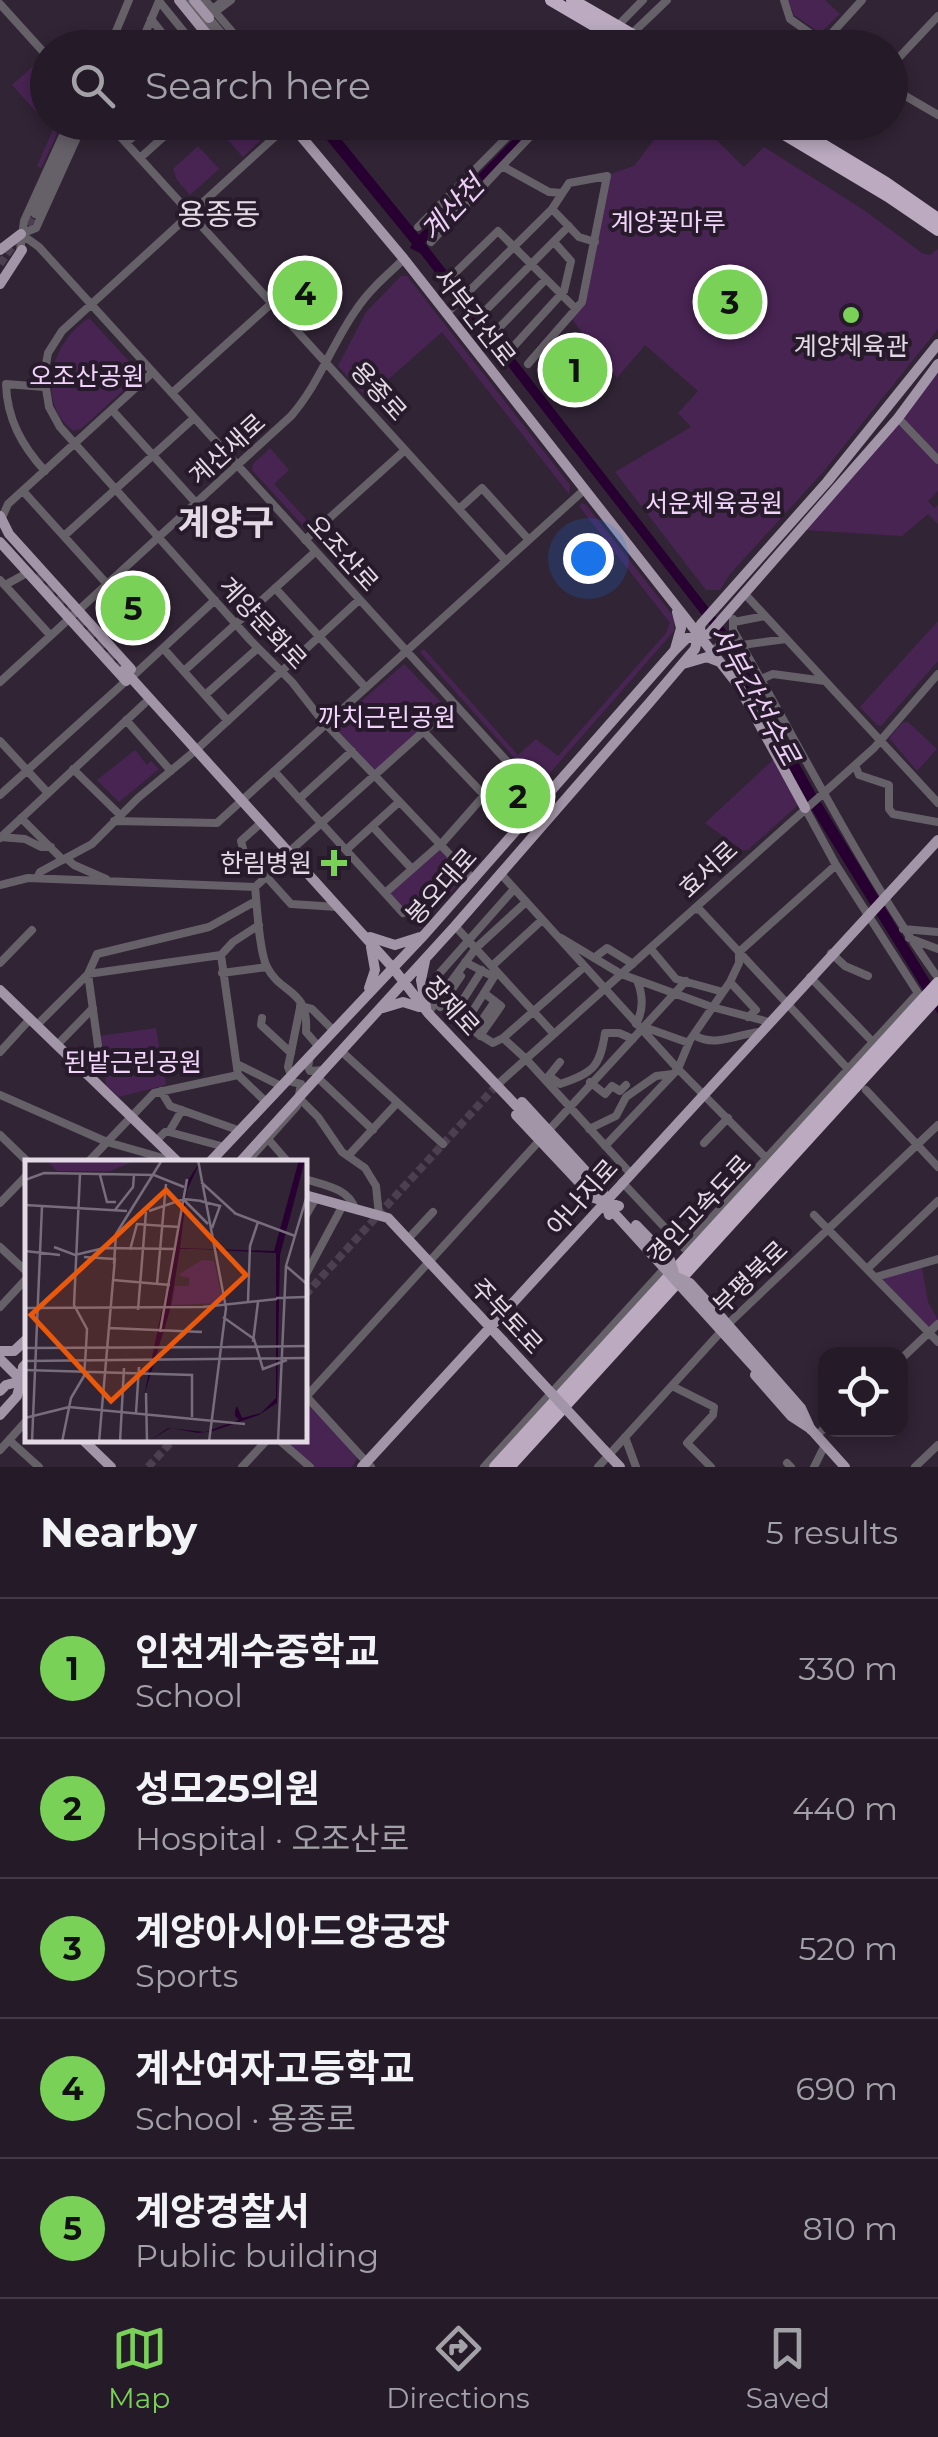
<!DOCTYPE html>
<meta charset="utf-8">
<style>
body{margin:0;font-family:Montserrat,"Noto Sans KR",sans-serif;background:#2d2430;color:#f1f3f6}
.controls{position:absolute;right:30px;bottom:30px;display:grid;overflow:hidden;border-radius:20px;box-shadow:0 5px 15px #0003}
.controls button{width:90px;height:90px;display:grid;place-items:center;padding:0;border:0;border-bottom:2px solid #423945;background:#251b28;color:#f1f3f6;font:50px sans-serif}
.you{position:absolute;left:588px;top:558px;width:35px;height:35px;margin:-25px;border:8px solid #fff;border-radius:50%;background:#1a73e8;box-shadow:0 0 0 15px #1a73e833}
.badge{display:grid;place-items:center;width:65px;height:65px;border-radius:50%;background:#79d157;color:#111;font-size:32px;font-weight:700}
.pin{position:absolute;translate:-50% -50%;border:5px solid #fff;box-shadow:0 2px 10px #0006}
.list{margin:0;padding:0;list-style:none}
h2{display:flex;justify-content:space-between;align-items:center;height:130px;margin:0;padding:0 40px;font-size:42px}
h2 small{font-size:32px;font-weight:400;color:#a3a1a8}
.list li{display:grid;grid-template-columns:65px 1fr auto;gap:30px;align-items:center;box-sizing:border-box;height:140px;padding:0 40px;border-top:2px solid #423945}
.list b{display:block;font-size:38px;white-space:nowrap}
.list p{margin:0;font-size:32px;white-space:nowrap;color:#a3a1a8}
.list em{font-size:32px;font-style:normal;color:#a3a1a8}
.icon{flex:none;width:55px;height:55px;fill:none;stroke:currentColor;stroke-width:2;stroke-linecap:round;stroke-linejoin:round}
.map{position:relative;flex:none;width:938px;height:1467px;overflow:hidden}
.search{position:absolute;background:#251b28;box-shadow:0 5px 15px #0003;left:30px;right:30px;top:30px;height:110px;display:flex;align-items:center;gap:25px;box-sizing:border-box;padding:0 35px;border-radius:55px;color:#a3a1a8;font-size:38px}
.sheet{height:830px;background:#251b28}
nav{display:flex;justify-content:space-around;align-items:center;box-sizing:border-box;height:140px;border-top:2px solid #423945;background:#251b28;font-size:28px;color:#a3a1a8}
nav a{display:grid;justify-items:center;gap:5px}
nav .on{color:#79d157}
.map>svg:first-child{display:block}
</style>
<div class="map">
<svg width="938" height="1467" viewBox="0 0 938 1467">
<rect width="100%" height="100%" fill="#312435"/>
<path fill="#482453" d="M788,0H825L840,14L820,33L794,15Z
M41,59L47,66L48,122L62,123L41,168L37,166L53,130L12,85Z
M262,122L269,132L243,157L220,131L230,123Z
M667,123C706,123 718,142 744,167L764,147L864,210L922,253L930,255L938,249V329L823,472L730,574L720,590H706L615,472L691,427L678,413L698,391L645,345L617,378L571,318L585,302L610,174L634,166Z
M198,146L219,169L190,195L177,180L173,169Z
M401,276H407L570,485L569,494L442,332L367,398L338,366L366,312Z
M89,318L141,374L81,429L73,431C34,400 52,341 89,318Z
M938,369V457L904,421L903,416Z
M896,425L902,426L938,465V491L928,501L934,508L938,505V524L928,514L902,536L805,530Z
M270,448L289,470L274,484L313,527L308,531L252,470L253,464Z
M582,503L586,505L674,617V631L543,781H535L420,652L424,649L518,755L536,739L558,756L666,633L670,623L579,506Z
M938,621V661L881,726L877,725L860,707Z
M404,664L440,701L441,710L376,771L333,726Z
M908,722L937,749L917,771L889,738L902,723Z
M135,750L147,765L151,761L159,769L119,802L97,780Z
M774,759L798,805L748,850H742L705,823Z
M440,848L464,877L420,929L389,894Z
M156,1028L166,1085L119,1097L106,1085L99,1036Z
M922,1267L928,1302L938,1320L929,1329L882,1279Z
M305,1402L358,1457L352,1467H313L284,1440H305Z"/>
<path fill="#270031" d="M313,123H328L419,235L529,123H537L425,243L725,629L817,796L938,994V1014L808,804L719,637L420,253L410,248L412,244Z"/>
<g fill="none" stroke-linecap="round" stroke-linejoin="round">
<path stroke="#4c3f50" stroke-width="8" stroke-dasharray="8 4" stroke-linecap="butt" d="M0,264L35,214
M305,1295L497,1085
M148,1467L173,1440"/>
<path stroke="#4c3f50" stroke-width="10" stroke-dasharray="10 5" stroke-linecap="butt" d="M37,574L124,670"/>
<path stroke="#666069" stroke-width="8" d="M186,0L226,48
M205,0L246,48
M224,0L214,8L209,18L234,48
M784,0L790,19L831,48
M0,4L48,57
M215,12L231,0
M151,19L174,48
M823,43L862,0
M109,48L129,0
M139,48L159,1L197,48
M596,48L643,0
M617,48L667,0
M890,67L938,16
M890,87L938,115
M107,122L506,561
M290,123L62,331L48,353L44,376L49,407L60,427L251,641L292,682L321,719L474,880
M126,143L149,122
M140,158L180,122
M502,166L544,122
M552,209L579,237L595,242
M35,214L77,122
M418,227L522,122
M21,234L39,247L553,812
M21,234L36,228L84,122
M431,242L502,166L549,192L562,193
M20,252L24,221L69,122
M455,273L498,231L576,309
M485,311L569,226
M446,314L552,209L569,183L607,176L582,302L528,364
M499,328L546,279
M514,346L564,291L571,261L554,242
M44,387L6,384C7,419 22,446 45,471
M172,393L272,303
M112,410L196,503
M898,418L938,460
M23,491L107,584
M459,509L482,488L529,540
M1,520L8,504L153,372
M64,536L194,418
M305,540L405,450
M0,580L50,635
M5,585L27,573
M275,588L366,688
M744,593L938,803
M733,619V630C800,746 859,867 936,975
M734,622L765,616
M742,645L786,639
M163,648L228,721
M711,651L735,635
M184,671L315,552
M135,674L215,600
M761,679L773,674L825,681
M0,682L291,416C319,384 332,344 356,310C369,290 387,275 404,259
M205,695L258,648
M126,720L171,771
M424,732L484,795
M0,741L48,793
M855,765L859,775L889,785V809L893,814L938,822
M73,769L120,815
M274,771L403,913
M0,795L126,681
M299,799L352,751
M21,818L63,860
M114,821L217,823L584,490
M262,822L241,841L244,852L291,904L337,907
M373,827L412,869
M0,837L25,839L41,847H51
M0,838L145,703
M346,850L399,802
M289,852L454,704
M66,858L74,865L106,879
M500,873L678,1069L766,1158
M37,878L40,872L92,844L138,798L196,750L359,600
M0,885L28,878L255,887L266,877
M255,887C257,905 259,952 267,967C281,995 309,988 306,1032L319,1047
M385,893L444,841L510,766
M694,909L700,910L848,1069
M455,926L554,1034
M903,929L938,932
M561,938L621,974L712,1007L769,1022
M909,938L938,949
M650,948L676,979L723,992
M831,953L845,966L868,976
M221,955L238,1075L263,1099
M594,958L607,948L633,964
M0,963L32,930
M492,966L542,920
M584,967L503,1038L526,1059L631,1174
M222,973L267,967
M810,977L869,1038
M730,982L756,1010L748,1017
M441,995L436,986L438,975L514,889
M300,1006L312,1009L334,1031
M440,1007L461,976
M428,1013L476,948L526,902
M449,1016L493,1043L503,1038
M452,1017L482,970
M262,1018L261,1025L291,1053
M636,1024C644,1010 643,995 637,980
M37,1025L88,974L221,955L233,942L259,925
M464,1025L494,977L465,962
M644,1027L689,1043
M474,1032L495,1001
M694,1035C715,1048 737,1034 759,1032
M480,1036L501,1006L484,993
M57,1045L93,1008
M341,1051L443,1144
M0,1052L30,1019
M310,1056L308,1067L310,1071L324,1070
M237,1064L281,1086
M88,1075L100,1060L88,974L97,954L209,927L256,901
M549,1076L560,1084C593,1073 600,1067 605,1033H619L633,1039
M292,1077L288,1067L301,1003
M548,1077L560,1062
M318,1078L373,1130
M590,1082L605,1094L612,1086L620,1091L626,1085
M497,1085L874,748L938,674
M866,1090L938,1167
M161,1091L170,1106L235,1129
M0,1095L107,1142L177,1162
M299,1098L318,1117L342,1152L365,1168L376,1186L379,1215
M589,1129L616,1116L626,1097L656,1076L673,1074
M548,1131L686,981
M169,1132L221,1146
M0,1135L28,1162
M268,1139L288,1162
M156,1141L165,1132H169L182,1110
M704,1143L728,1118
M605,1146L678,1069L690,1040L730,982L739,963V952L836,865
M348,1156L397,1103
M88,1162L154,1093L238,1075
M247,1162L297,1106L301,1084L289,1081
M305,1179C323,1185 349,1188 355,1209
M622,1182L684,1248L918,993L836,865L805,808
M0,1203L28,1174
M814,1215L938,1342
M305,1217L316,1198
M408,1239L433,1212
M0,1247L28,1273
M868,1268L938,1201
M305,1276L343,1205
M876,1277L938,1259
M0,1307L28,1277
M900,1360L938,1324
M672,1386L714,1407L713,1415L687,1443L711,1467
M305,1395L371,1467
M305,1398L540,1140
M817,1435L826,1427
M625,1437L636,1467
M9,1440L39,1467
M279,1440L310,1467
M0,1450L28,1419
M787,1463L791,1467
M242,1467L267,1440
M484,1467L664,1269
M598,1467L727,1325L938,1125
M814,1467L825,1445
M915,1467L938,1445"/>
<path stroke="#a395a8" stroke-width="10" d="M179,0L218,48
M194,0L209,18
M289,122L404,259L738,685L805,808
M0,250L21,234
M0,284L22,250
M0,516L9,534L131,669
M0,542L126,681
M675,649L681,628L677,612
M683,664L707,657L720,662
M124,670L393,968L428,1013L525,1115
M370,937L395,945L420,937
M425,961L421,980L426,1008
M369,988L375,970L371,947
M0,990L178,1162
M383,1008L403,1002L419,1007
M522,1102L602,1189L609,1215
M516,1115L594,1198L619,1206
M210,1162L425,934L674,651L687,638L709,634L898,418L938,364
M240,1162L455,926L650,702L695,649L701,624L827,482L938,344
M305,1195L388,1218L503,1341
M722,1318L801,1408L811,1430
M0,1351H14L28,1338
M0,1359L28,1387
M755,1375L791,1416L811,1429
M0,1391L6,1385L21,1381L23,1367L28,1362
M0,1415L17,1396L21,1381L28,1379
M809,1427L845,1467
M83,1440L111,1467
M604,1450L620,1467
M362,1467L938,840"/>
<path stroke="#bbaac0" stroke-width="12" d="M551,0L609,34
M572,0L617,26
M764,122L888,196L938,230
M785,122L886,183L938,219
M495,1467L938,983
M509,1467L938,996"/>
<path stroke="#a395a8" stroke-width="10" d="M525,1115L797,1414
M636,1225L670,1260L674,1273
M679,1278L690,1283L722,1318
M503,1341L604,1450"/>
<path stroke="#bbaac0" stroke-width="12" d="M617,26L655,48
M609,34L634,48"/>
</g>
<g fill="#79d157" stroke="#271a2b" stroke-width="4">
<circle cx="851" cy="315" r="10"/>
<path d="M329 848h10v10h10v10h-10v10h-10v-10h-10v-10h10z"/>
</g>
<g text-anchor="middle" stroke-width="8" stroke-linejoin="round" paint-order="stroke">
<g font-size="25" fill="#f1d4fa" stroke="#271a2b">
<text x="668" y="231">계양꽃마루</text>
<text x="87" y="385">오조산공원</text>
<text x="714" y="512">서운체육공원</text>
<text x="387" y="726">까치근린공원</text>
<text x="133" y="1071">된밭근린공원</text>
</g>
<g font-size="25" fill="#e3dae6" stroke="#271a2b">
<text transform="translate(475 317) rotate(52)" y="9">서부간선로</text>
<text transform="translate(379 391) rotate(48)" y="9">용종로</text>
<text transform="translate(227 449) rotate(-42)" y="9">계산새로</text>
<text transform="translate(343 553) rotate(48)" y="9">오조산로</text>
<text transform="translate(263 623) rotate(47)" y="9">계양문화로</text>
<text transform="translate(708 869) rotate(-43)" y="9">효서로</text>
<text transform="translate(441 886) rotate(-48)" y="9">봉오대로</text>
<text transform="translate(452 1006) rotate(48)" y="9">장제로</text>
<text transform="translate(582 1197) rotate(-48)" y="9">아나지로</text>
<text transform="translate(699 1209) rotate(-47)" y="9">경인고속도로</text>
<text transform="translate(750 1277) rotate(-44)" y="9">부평북로</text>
<text transform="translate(507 1316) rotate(47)" y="9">주부토로</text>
</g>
<g font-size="25" fill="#e3dae6" stroke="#271a2b">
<text x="851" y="355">계양체육관</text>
<text x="312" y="872" text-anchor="end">한림병원</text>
</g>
<g font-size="28" font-style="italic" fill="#eccff5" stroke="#271a2b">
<text transform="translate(452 208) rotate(-47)" y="10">계산천</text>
<text transform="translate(755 695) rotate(61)" y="10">서부간선수로</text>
</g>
<g font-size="30" fill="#e3dae6" stroke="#271a2b">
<text x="219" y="225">용종동</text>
</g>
<g font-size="35" font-weight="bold" fill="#e3dae6" stroke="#271a2b">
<text x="226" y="535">계양구</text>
</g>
</g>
<g transform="translate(25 1160)">
<rect width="282" height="282" fill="#312435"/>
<path d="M21,0H112L85,11H32ZM177,100L189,101L198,143L147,145L150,126H164V118L153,115Z" fill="#482453"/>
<path d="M176,0L162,30L155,88L249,91L274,0H280L255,95L252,243L234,255L188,271L173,273L145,268L123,282L143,268L180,272L214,260L210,256V251L212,246L194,231L212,246L217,258L236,253L251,238V93L170,89H155L145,150L119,236L164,19Z" fill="#270031"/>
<path fill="none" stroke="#786d7c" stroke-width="2.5" d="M173,0L201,148L184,282M75,15L82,42H91M0,20L19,13L129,15L159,27M176,22L211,54M283,32L261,106L283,125M159,40L183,64M175,41L195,46L187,68M0,45L102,51M90,50L108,27L109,15M124,51L159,39L177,41M209,53L270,76M29,87L50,95L79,88L151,89M105,90L112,64L154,67M0,91L35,95M59,97L89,99M89,104L91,74L137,0M88,120L145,125M132,124L141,24M251,138L281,137M223,141L225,86L233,62M0,148L178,147L252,139M113,150L121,52M198,157L229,179L238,209L262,200M84,168L177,172M135,172L162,19M228,182L233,142M202,187L283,186M0,188L206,187M0,201L283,198M0,210L167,215V257M121,233L122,282M111,253L114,207M0,258L44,247L220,264M7,282L17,46M37,282L46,238L59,216L61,188L62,169L49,145L55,14M74,282L90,98M95,282L99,208M253,282L261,106"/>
<path fill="#e8590c" fill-opacity="0.15" stroke="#e8590c" stroke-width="5" d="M141,30L221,115L86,241L6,155Z"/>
<rect width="282" height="282" fill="none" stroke="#e3dae6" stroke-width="5"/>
</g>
</svg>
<div class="controls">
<button><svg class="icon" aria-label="locate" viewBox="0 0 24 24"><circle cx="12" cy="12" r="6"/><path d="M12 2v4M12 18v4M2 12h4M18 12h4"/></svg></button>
</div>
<div class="you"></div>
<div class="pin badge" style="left:575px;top:370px">1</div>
<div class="pin badge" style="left:518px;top:796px">2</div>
<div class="pin badge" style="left:730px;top:302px">3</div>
<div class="pin badge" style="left:305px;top:293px">4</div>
<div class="pin badge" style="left:133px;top:608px">5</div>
<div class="search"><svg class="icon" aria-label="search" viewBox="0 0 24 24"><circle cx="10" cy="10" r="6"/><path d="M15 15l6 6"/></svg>Search here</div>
</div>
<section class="sheet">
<h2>Nearby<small>5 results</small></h2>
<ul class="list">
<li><span class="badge">1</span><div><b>인천계수중학교</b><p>School</p></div><em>330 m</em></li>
<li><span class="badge">2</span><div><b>성모25의원</b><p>Hospital · 오조산로</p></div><em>440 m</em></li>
<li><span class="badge">3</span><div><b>계양아시아드양궁장</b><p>Sports</p></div><em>520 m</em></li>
<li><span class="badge">4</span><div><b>계산여자고등학교</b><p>School · 용종로</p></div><em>690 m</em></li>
<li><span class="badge">5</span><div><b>계양경찰서</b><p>Public building</p></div><em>810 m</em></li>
</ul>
</section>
<nav>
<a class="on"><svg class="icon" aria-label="map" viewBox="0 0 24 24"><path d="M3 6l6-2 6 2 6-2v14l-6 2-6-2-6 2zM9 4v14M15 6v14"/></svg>Map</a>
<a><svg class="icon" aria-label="directions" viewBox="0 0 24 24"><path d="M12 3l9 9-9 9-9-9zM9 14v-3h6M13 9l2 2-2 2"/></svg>Directions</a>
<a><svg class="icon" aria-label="saved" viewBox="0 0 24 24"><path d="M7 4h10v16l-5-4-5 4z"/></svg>Saved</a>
</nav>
